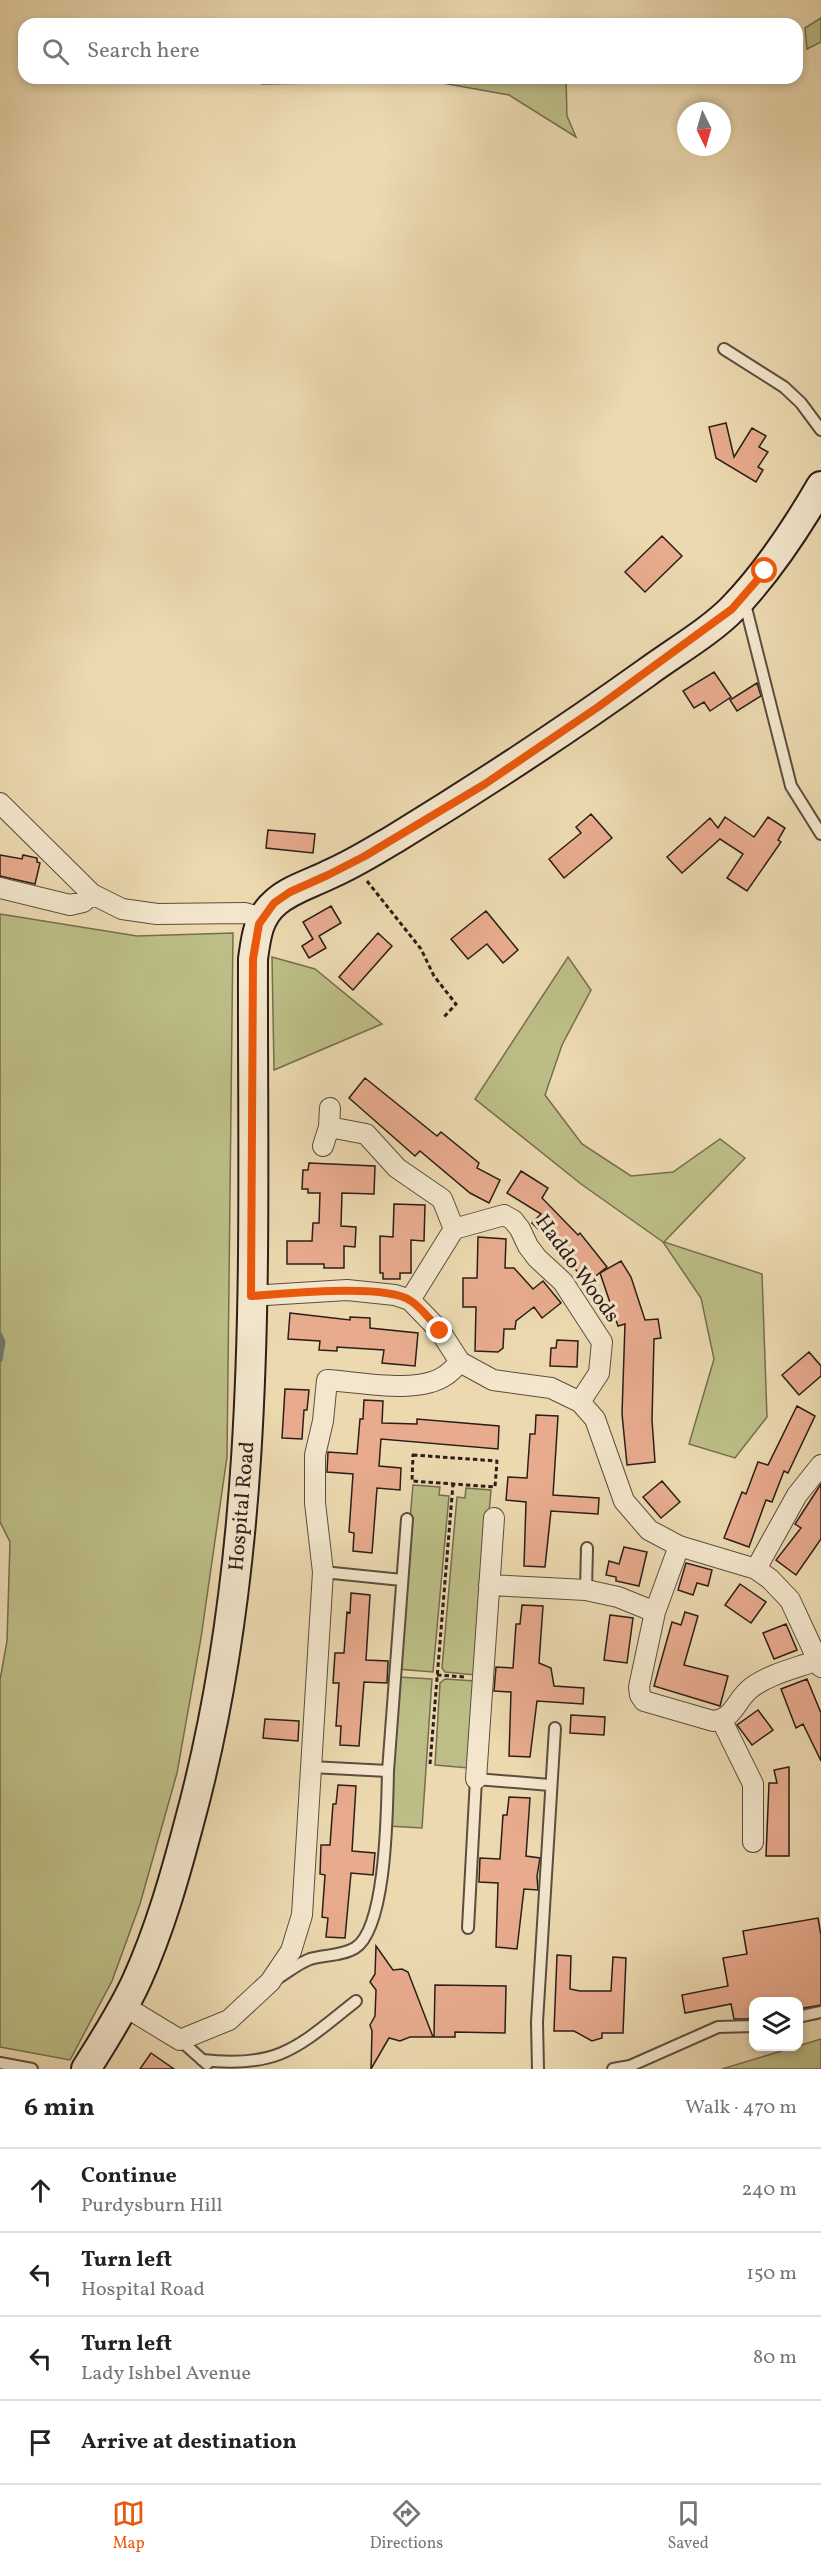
<!DOCTYPE html>
<meta charset="utf-8">
<style>
body{margin:0;font-family:Vollkorn,serif;background:#f6f6f6;color:#222}
.controls{position:absolute;right:18px;bottom:18px;display:grid;overflow:hidden;border-radius:12px;box-shadow:0 3px 9px #0003}
.controls button{width:54px;height:54px;display:grid;place-items:center;padding:0;border:0;border-bottom:2px solid #e0e0e0;background:#fff;color:#222;font:30px sans-serif}
.compass{position:absolute;left:677px;top:102px;width:54px;height:54px;border-radius:50%;background:#fff;box-shadow:0 3px 9px #0003;rotate:175deg}
.stop{position:absolute;width:18px;height:18px;margin:-14px;border:4px solid #ea580c;border-radius:50%;background:#fff}
.stop.end{background:#ea580c;border-color:#fff;box-shadow:0 2px 6px #0008}
.list{margin:0;padding:0;list-style:none}
h2{display:flex;justify-content:space-between;align-items:center;height:78px;margin:0;padding:0 24px;font-size:26px}
h2 small{font-size:20px;font-weight:400;color:#767676}
.list li{display:grid;grid-template-columns:39px 1fr auto;gap:18px;align-items:center;box-sizing:border-box;height:84px;padding:0 24px;border-top:2px solid #e0e0e0}
.list b{display:block;font-size:22px;white-space:nowrap}
.list p{margin:0;font-size:20px;white-space:nowrap;color:#767676}
.list em{font-size:20px;font-style:normal;color:#767676}
.icon{flex:none;width:33px;height:33px;fill:none;stroke:currentColor;stroke-width:2;stroke-linecap:round;stroke-linejoin:round}
.map{position:relative;flex:none;width:821px;height:2069px;overflow:hidden}
.search{position:absolute;background:#fff;box-shadow:0 3px 9px #0003;left:18px;right:18px;top:18px;height:66px;display:flex;align-items:center;gap:15px;box-sizing:border-box;padding:0 21px;border-radius:18px;color:#767676;font-size:22px}
.sheet{height:414px;background:#fff}
nav{display:flex;justify-content:space-around;align-items:center;box-sizing:border-box;height:84px;border-top:2px solid #e0e0e0;background:#fff;font-size:16px;color:#767676}
nav a{display:grid;justify-items:center;gap:3px}
nav .on{color:#ea580c}
.map>svg:first-child{display:block}
</style>
<div class="map">
<svg width="821" height="2069" viewBox="0 0 821 2069">
<rect width="100%" height="100%" fill="#ecd9b0"/>
<filter id="stains"><feTurbulence type="fractalNoise" baseFrequency=".00333" numOctaves="4"/><feColorMatrix values="0 0 0 0 .2 0 0 0 0 .09 0 0 0 0 .02 0 0 0 .5 -.17"/></filter>
<radialGradient id="worn" r=".72"><stop offset=".6" stop-color="#630" stop-opacity="0"/><stop offset="1" stop-color="#630" stop-opacity=".3"/></radialGradient>
<path fill="#bdbe87" stroke="#746e50" stroke-width="1.5" d="M821,18V42L807,49L805,28Z
M293,78H566L567,116L576,137L509,95L431,81L261,84Z
M0,914L137,936L233,933L227,1457L201,1638L177,1773L140,1904L112,1981L70,2060L0,2047V1680L7,1641L10,1542L0,1522Z
M272,957L315,969L382,1024L274,1070Z
M568,957L591,990L562,1045L545,1095L582,1144L631,1176L673,1172L720,1139L745,1158L664,1242L762,1274L767,1417L735,1458L689,1444L714,1359L701,1298L663,1242L581,1184L475,1099Z
M413,1485L440,1487L439,1495L449,1496L433,1672L397,1669Z
M466,1488L491,1490L475,1675L445,1672L442,1668L457,1497L465,1498Z
M398,1677L432,1679L422,1828L388,1826Z
M445,1679L475,1681L469,1768L435,1765L440,1683Z
M821,2039V2069H722Z"/>
<g fill="none" stroke-linecap="round" stroke-linejoin="round">
<path stroke="#6f7b77" stroke-width="5" d="M0,1335L3,1342L0,1360"/>
</g>
<path fill="#e8ab8e" stroke="#2c1f19" stroke-width="1.5" d="M726,423L734,457L752,428L766,436L759,447L768,452L758,467L763,470L756,482L716,458L709,427Z
M662,536L682,556L645,592L625,572Z
M714,672L731,697L710,711L704,702L694,708L683,691Z
M757,683L761,696L737,711L730,700Z
M591,814L612,838L564,878L549,859L581,833L576,827Z
M725,817L754,837L768,817L785,828L778,840L781,842L747,891L727,878L743,854L720,839L682,873L667,857L710,818L718,828Z
M268,830L315,834L313,853L266,848Z
M0,855L22,859L23,855L37,858V862L40,863L35,884L0,876Z
M331,906L341,923L319,936L326,948L309,958L302,946L313,939L303,922Z
M486,911L518,950L503,963L487,944L468,959L451,939Z
M378,933L392,946L353,990L339,977Z
M365,1078L437,1136L441,1132L479,1163L477,1168L500,1180L489,1203L470,1193L420,1151L415,1156L349,1098Z
M309,1163L375,1166L374,1194L342,1193L341,1226L356,1227L355,1247L344,1246V1268H324V1264H287V1241H312L313,1223H319L320,1193H308V1189H302L303,1170H308Z
M521,1171L548,1188L542,1198L578,1235L580,1233L607,1267L587,1283L552,1241L551,1242L532,1223L541,1214L507,1193Z
M394,1204L425,1205L424,1241L411,1240V1273H400V1279H383V1273H380V1236L393,1237Z
M478,1237L506,1239L505,1268H514L533,1289L543,1281L561,1303L542,1318L534,1307L516,1321L515,1329H504L503,1348L498,1352L475,1351L476,1307H463V1278H477Z
M621,1261L631,1277L645,1320L658,1319L661,1338L654,1339L652,1420L655,1462L627,1465L622,1414L625,1324L618,1326L600,1273Z
M290,1313L350,1320V1317L370,1318V1328L418,1333L415,1366L382,1363L384,1350L337,1347V1351L319,1350L320,1341L288,1339Z
M557,1340L578,1341L577,1367L550,1366L551,1348H556Z
M809,1352L821,1366V1376L799,1395L782,1375Z
M285,1389L309,1390L307,1410H304L302,1439L282,1438Z
M364,1400L383,1401L382,1423L417,1424V1419L499,1426L498,1449L381,1439L379,1466L401,1468L400,1490L377,1488L372,1553L353,1551L354,1533L349,1532L353,1474L327,1472L328,1452L357,1454L360,1419H363Z
M797,1406L815,1416L788,1473L784,1471L772,1502L766,1500L749,1547L724,1538L742,1492L746,1494L758,1462L768,1465Z
M536,1415L558,1416L553,1495L599,1498L598,1514L551,1511L545,1567L524,1566L526,1502L506,1500L508,1477L527,1478L530,1434H535Z
M662,1481L680,1502L661,1518L643,1497Z
M821,1484V1539L796,1575L776,1560L801,1528L795,1524Z
M624,1547L647,1552L639,1586L616,1581V1577L606,1575L609,1561L619,1564Z
M686,1563L712,1570L708,1586L697,1583L693,1595L678,1590Z
M740,1584L766,1602L751,1623L725,1605Z
M351,1593L370,1595L366,1660L388,1661L387,1683L364,1682L359,1746L340,1745L341,1726H336L339,1683H333L335,1653H344L347,1612L350,1613Z
M522,1605L543,1606L539,1663L551,1668L554,1686L584,1688L583,1704L537,1701L530,1757L509,1756L511,1692L494,1691L496,1667L513,1668L516,1624H520Z
M685,1612L698,1616L684,1665L728,1676L720,1706L654,1686L672,1622L681,1625Z
M610,1615L633,1618L627,1663L604,1660Z
M786,1624L797,1650L774,1659L763,1633Z
M807,1679L821,1713V1761L803,1724L796,1728L781,1689Z
M758,1710L773,1730L752,1745L737,1725Z
M571,1715L605,1717L604,1735L570,1733Z
M265,1719L299,1721L298,1741L263,1738Z
M789,1767V1856H766L769,1783H777L774,1770Z
M338,1785L356,1786L352,1851L375,1853L373,1875L351,1873L345,1938L326,1937L328,1918L322,1917L325,1875L320,1874L321,1845H330L333,1804H336Z
M509,1797L530,1798L526,1856L540,1858L537,1876L538,1890L524,1889L517,1949L496,1947L498,1883L479,1882L480,1858L500,1859L503,1815H507Z
M818,1918L821,1935V2005L798,2009V2001H753V2019H734L731,2004L685,2013L682,1995L728,1986L723,1958L747,1954L743,1931Z
M376,1946L393,1970L402,1969L408,1972L433,2037H410L400,2041L389,2038L371,2069L372,2031L370,2025L375,2016L376,1990L370,1982L375,1974Z
M557,1955L571,1956L570,1989L580,1991H611L613,1957L626,1958L623,2033H602V2038L592,2041L574,2031H554Z
M435,1985L506,1986L505,2033L455,2032V2037H434Z
M151,2053L174,2069H140Z"/>
<g fill="none" stroke-linecap="round" stroke-linejoin="round">
<g stroke="#5c4e3f" stroke-width="14">
<path id="lane" d="M724,349L784,387L801,403L821,430
M744,600L791,786L821,834
M323,1572L402,1580
M586,1590L587,1548
M311,1767L388,1771L407,1519
M468,1928L476,1779L550,1785
M278,1978C288,1972 299,1963 310,1959C323,1955 342,1956 355,1948C387,1928 387,1807 388,1771
M798,2017L821,2012
M180,2040L207,2064
M202,2060C280,2069 299,2046 356,2001
M0,2063L32,2069
M538,2069L537,2022L555,1728
M613,2069L630,2066L718,2027L754,2026"/>
</g>
<g stroke="#5c4e3f" stroke-width="22">
<path id="street" d="M0,803L92,894L122,909L157,914L245,913L262,918
M0,888L70,905L83,902L92,894
M329,1127L366,1134L397,1168L442,1199L454,1229
M323,1146L329,1127L330,1108
M251,1296L347,1290L395,1295L410,1300L440,1331L460,1362L493,1380L551,1388L580,1402L595,1419L624,1501L649,1530L679,1546L756,1569L770,1579L790,1600L821,1667
M410,1300L454,1229L504,1215L513,1220L520,1229L528,1246L537,1258L563,1282L602,1342L599,1373L580,1402
M679,1546L655,1612L639,1687L640,1695L644,1701L713,1721C734,1720 736,1699 751,1688C769,1674 797,1668 818,1660
M756,1569L797,1495L821,1465
M489,1585L586,1590L618,1597L655,1612
M722,1721L753,1784V1842
M476,1779L494,1518
M124,2006L180,2040L229,2020L270,1982L291,1951L302,1915L323,1572L315,1503V1455L323,1421L327,1380C360,1382 419,1395 446,1375C451,1372 456,1366 460,1362"/>
</g>
<g stroke="#2c1f19" stroke-width="32">
<path id="secondary" d="M86,2069C104,2040 123,2011 137,1980C160,1929 175,1876 189,1823C266,1542 252,1247 253,959C256,937 258,917 276,902C291,889 310,884 328,875C352,865 374,851 396,838C481,786 565,731 646,673C673,653 711,631 733,608C768,572 796,529 821,486"/>
</g>
<path stroke="#2c1f19" stroke-width="3" stroke-dasharray="4.5 3" stroke-linecap="butt" d="M367,881L421,949L434,976L456,1004L443,1018
M413,1455L497,1461L495,1487L412,1481Z
M437,1675L465,1677
M430,1764L453,1484"/>
<use href="#lane" stroke="#f3e6cc" stroke-width="10"/>
<use href="#street" stroke="#f3e6cc" stroke-width="20"/>
<use href="#secondary" stroke="#f3e6cc" stroke-width="28"/>
</g>
<g fill="none" stroke-linecap="round" stroke-linejoin="round">
<path stroke="#ea580c" stroke-width="8" d="M440,1331C431,1321 422,1308 411,1301C386,1283 284,1294 251,1296L253,959L259,924L274,903L290,892L328,875L365,856L485,784L598,707L732,609L765,571"/>
</g>
<g text-anchor="middle" stroke-width="6" stroke-linejoin="round" paint-order="stroke">
<g font-size="21" fill="#2c1f19" stroke="#f3e6cc">
<text transform="translate(578 1268) rotate(54)" y="7">Haddo Woods</text>
<text transform="translate(241 1506) rotate(-85)" y="7">Hospital Road</text>
</g>
</g>
<rect width="100%" height="100%" filter="url(#stains)"/>
<rect width="100%" height="100%" fill="url(#worn)"/>
</svg>
<div class="controls">
<button><svg class="icon" aria-label="layers" viewBox="0 0 24 24"><path d="M12 4l9 5-9 5-9-5zM3 14l9 5 9-5"/></svg></button>
</div>
<svg class="compass" viewBox="-18 -18 36 36"><path d="M0-13l5 13h-10z" fill="#e53935"/><path d="M0 13l5-13h-10z" fill="#767676"/></svg>
<div class="stop" style="left:765px;top:571px"></div>
<div class="stop end" style="left:440px;top:1331px"></div>
<div class="search"><svg class="icon" aria-label="search" viewBox="0 0 24 24"><circle cx="10" cy="10" r="6"/><path d="M15 15l6 6"/></svg>Search here</div>
</div>
<section class="sheet">
<h2>6 min<small>Walk · 470 m</small></h2>
<ul class="list">
<li><svg class="icon" aria-label="ahead" viewBox="0 0 24 24"><path d="M12 20V5M6 11l6-6 6 6"/></svg><div><b>Continue</b><p>Purdysburn Hill</p></div><em>240 m</em></li>
<li><svg class="icon" aria-label="left" viewBox="0 0 24 24"><path d="M17 20v-9H6M10 6l-5 5 5 5"/></svg><div><b>Turn left</b><p>Hospital Road</p></div><em>150 m</em></li>
<li><svg class="icon" aria-label="left" viewBox="0 0 24 24"><path d="M17 20v-9H6M10 6l-5 5 5 5"/></svg><div><b>Turn left</b><p>Lady Ishbel Avenue</p></div><em>80 m</em></li>
<li><svg class="icon" aria-label="arrive" viewBox="0 0 24 24"><path d="M6 21V4h12l-3 4 3 4H6"/></svg><div><b>Arrive at destination</b></div></li>
</ul>
</section>
<nav>
<a class="on"><svg class="icon" aria-label="map" viewBox="0 0 24 24"><path d="M3 6l6-2 6 2 6-2v14l-6 2-6-2-6 2zM9 4v14M15 6v14"/></svg>Map</a>
<a><svg class="icon" aria-label="directions" viewBox="0 0 24 24"><path d="M12 3l9 9-9 9-9-9zM9 14v-3h6M13 9l2 2-2 2"/></svg>Directions</a>
<a><svg class="icon" aria-label="saved" viewBox="0 0 24 24"><path d="M7 4h10v16l-5-4-5 4z"/></svg>Saved</a>
</nav>
